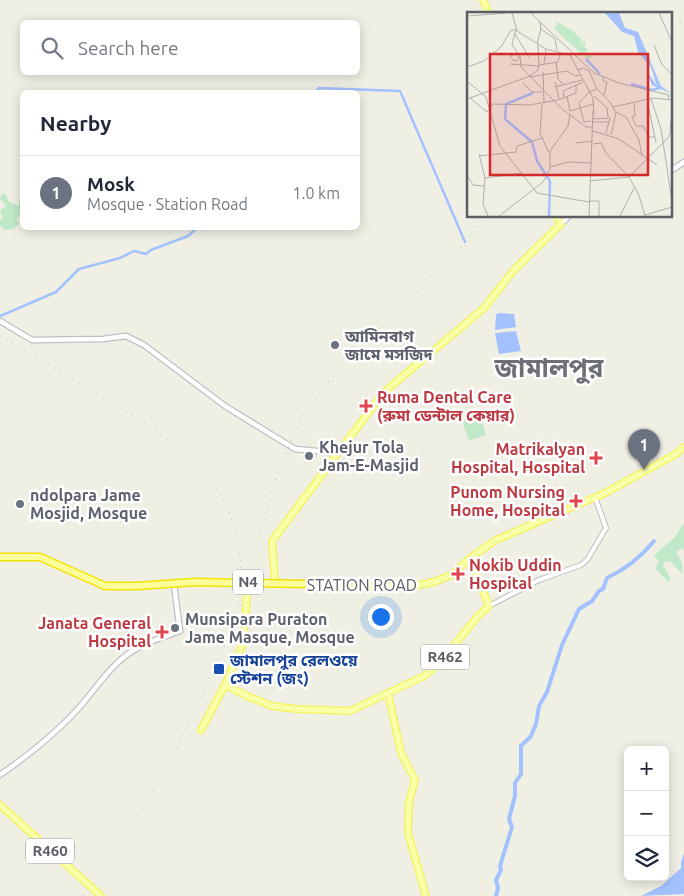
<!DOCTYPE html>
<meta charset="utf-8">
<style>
body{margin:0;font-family:Ubuntu,"Noto Sans Bengali",sans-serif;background:#f6f6f7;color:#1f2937}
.controls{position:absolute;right:15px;bottom:15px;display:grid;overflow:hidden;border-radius:8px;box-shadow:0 2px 12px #0003}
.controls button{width:45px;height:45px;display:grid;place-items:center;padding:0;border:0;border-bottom:1px solid #e0e1e3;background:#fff;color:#1f2937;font:25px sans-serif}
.you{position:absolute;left:380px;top:616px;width:18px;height:18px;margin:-12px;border:4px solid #fff;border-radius:50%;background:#1a73e8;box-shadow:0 0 0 8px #1a73e833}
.badge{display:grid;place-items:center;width:32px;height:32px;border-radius:50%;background:#f06929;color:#fff;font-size:16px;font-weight:700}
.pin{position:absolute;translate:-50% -41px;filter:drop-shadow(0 1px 2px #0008)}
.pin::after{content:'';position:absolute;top:26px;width:18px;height:15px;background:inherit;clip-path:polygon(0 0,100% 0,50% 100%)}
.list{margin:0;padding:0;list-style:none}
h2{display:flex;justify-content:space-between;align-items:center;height:65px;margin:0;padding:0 20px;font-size:21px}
h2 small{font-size:16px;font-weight:400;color:#747a83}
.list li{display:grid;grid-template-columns:32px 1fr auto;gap:15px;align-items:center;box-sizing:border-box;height:75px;padding:0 20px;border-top:1px solid #e0e1e3}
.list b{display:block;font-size:19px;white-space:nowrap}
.list p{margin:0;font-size:16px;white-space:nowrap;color:#747a83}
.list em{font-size:16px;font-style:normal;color:#747a83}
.icon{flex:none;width:28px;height:28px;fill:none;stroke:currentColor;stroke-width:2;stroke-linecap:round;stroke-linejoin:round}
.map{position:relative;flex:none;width:684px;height:896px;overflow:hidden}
.search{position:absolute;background:#fff;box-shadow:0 2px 12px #0003;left:20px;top:20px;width:340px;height:55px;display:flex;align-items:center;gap:12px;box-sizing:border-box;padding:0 18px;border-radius:8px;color:#747a83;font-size:19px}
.panel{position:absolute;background:#fff;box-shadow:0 2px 12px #0003;left:20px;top:90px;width:340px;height:140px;border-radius:8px}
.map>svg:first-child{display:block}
</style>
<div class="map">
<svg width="684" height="896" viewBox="0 0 684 896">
<rect width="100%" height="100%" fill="#efefe4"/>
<path fill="#c0e8c9" d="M2,193L6,195L9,202L19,206V201H22V216L16,217L19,224L14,229L5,230L0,225V219H3L0,210L6,206L0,199Z
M478,409L486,435L469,441L460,415Z
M684,523V551L682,548L676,552C681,559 684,565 682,574L671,562L665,561L663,565L671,579L668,582L655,568L659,562L654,555L675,537Z"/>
<path fill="#a4c1ff" d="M498,313L514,314L516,327L495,330L496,315Z
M516,331L521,351L499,354L495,333Z
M684,853V894L641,896L661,886L681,868V862Z"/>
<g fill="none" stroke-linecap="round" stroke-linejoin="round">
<path stroke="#a4c1ff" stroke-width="2.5" d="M316,92L319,88L400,91L465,242
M0,316L56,292L79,269L120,258L134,251L146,254L151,250L188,236L197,228"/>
<path stroke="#a4c1ff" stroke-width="4" d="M496,896L498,888L496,880L501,870L500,866L512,827L509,819L515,796V783L521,774V746L531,736L536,724L539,706L547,692L562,645L579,609L592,601L599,591L603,589L607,578C626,569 641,557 654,541"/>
<g stroke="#bcbcc3" stroke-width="6">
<path id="tertiary" d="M489,606L539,580L581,565L587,560L606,528L595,497"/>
</g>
<g stroke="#bec0c8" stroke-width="7">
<path id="secondary" d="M670,171L684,162
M561,224L569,216
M0,321L32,340L103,339L126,336L144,345L225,406L295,449L338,453
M0,775C27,756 54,735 76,711C93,693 105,672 124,657C140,644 161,638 180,631L174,585"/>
</g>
<g stroke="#f7f155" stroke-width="8">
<path id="primary" d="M483,0L489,14
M275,584L272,541L383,393L484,308L513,271L561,224L556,216
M355,586H413L434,582L453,574L470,558L496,540L605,493L676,454L684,447
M225,685L247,696L272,706L296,709L350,711L424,676L439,664L477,617L489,606L470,558
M388,693L401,753L415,780L409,802L408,833L426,896
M201,730L225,685L243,644L248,584
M0,805L101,896"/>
</g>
<g stroke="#f3e300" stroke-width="9">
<path id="trunk" d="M0,557H40L105,586H137"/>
</g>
<use href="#tertiary" stroke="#fff" stroke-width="4"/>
<use href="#secondary" stroke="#fff" stroke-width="4.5"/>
<use href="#primary" stroke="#f8ffa9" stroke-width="5.5"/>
<use href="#trunk" stroke="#fcfe9a" stroke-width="6"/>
<path stroke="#b7b7b8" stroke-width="1" stroke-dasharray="1 6" stroke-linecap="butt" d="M670,33L684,19
M0,336C35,357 70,378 104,398C181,444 242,482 241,581
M83,896L164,775L231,632L279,469L300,420L328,382L490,216"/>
<g stroke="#f3e300" stroke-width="9" stroke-linecap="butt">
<path id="trunk-bridge" d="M137,586L194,582L359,585"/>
</g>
<use href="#trunk-bridge" stroke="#fcfe9a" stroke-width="6"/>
</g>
<g fill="#6b7280" stroke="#fff" stroke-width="2">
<circle cx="335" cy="345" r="5"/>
<circle cx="309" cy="456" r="5"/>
<circle cx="20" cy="504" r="5"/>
<circle cx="175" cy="628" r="5"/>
</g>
<g fill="#e0444e" stroke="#fff" stroke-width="2">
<path d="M363.5 398.5h5v5h5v5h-5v5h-5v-5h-5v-5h5z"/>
<path d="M593.5 450.5h5v5h5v5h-5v5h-5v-5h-5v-5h5z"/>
<path d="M573.5 493.5h5v5h5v5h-5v5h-5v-5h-5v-5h5z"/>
<path d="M455.5 566.5h5v5h5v5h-5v5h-5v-5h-5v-5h5z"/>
<path d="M159.5 624.5h5v5h5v5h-5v5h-5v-5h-5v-5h5z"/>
</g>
<rect fill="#1a4fb4" stroke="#fff" stroke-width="2" x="213" y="663" width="12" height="12" rx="2.5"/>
<g text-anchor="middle" stroke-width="5" stroke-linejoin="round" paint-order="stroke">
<g fill="#fff" stroke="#8d8e93" stroke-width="1">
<rect x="233" y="569.5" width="30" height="25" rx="4"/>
<rect x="421" y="644.5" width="48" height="25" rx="4"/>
<rect x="26" y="838.5" width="48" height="25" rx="4"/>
</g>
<g font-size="15" font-weight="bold" fill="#5c5e65">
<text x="248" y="587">N4</text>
<text x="445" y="662">R462</text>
<text x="50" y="856">R460</text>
</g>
<g font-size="16" font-weight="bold" fill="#5b616d" stroke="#fff" text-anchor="start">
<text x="345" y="342">আমিনবাগ<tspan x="345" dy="18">জামে মসজিদ</tspan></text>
<text x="319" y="453">Khejur Tola<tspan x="319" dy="18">Jam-E-Masjid</tspan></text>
<text x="30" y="501">ndolpara Jame<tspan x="30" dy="18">Mosjid, Mosque</tspan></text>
<text x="185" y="625">Munsipara Puraton<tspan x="185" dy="18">Jame Masque, Mosque</tspan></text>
</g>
<g font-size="16" font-weight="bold" fill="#be3a42" stroke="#fff" text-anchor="end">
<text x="377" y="403" text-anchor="start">Ruma Dental Care<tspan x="377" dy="18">(রুমা ডেন্টাল কেয়ার)</tspan></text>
<text x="585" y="455">Matrikalyan<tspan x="585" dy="18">Hospital, Hospital</tspan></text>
<text x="565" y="498">Punom Nursing<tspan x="565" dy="18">Home, Hospital</tspan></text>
<text x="469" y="571" text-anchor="start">Nokib Uddin<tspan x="469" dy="18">Hospital</tspan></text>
<text x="151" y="629">Janata General<tspan x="151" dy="18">Hospital</tspan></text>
</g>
<g font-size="16" fill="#5c5e65" stroke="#fff">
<text x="362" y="591">STATION ROAD</text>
</g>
<g font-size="16" font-weight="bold" fill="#164399" stroke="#fff" text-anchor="start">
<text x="230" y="666">জামালপুর রেলওয়ে<tspan x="230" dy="18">স্টেশন (জং)</tspan></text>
</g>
<g font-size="26" font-weight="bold" fill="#6d7077" stroke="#fff">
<text x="549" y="377">জামালপুর</text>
</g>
</g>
<g transform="translate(467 12)">
<rect width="205" height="205" fill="#efefe4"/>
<path d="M88,9L106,19L114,27L115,35L116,29L119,31L117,35L121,37L118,41L126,45L121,47L94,23L86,15H91Z" fill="#c0e8c9"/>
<path d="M138,1H152L158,16L171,20L194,74L205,82L185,73L179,58L190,74L184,55L171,40L167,24L155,20Z" fill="#a4c1ff"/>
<path fill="none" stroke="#a4c1ff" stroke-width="2.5" d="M119,47L133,62M164,72L185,78L193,76M66,81L39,92L38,107L65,130L70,149L83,169L82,204"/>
<path fill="none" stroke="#b0b1ad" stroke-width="1" d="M45,1L50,19L79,37L103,43L126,86L127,102M64,1L73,10L74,17L88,27L90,38M192,1L205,30M0,4L40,1M73,10L127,61L152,71L202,83L201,88M49,17L45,32L53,45L54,55L94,96L119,115H126M48,22L62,45M70,32L74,16M71,33L72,53M187,33L194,51L205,63M51,48L47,49L43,44L48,42L54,48M89,50L91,67L96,72M43,52L72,54M77,52L79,37M0,55L17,49L34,35L44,18H49M111,58L116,56L122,59L130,77M76,60L77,91M63,64L71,58L72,53L91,50L93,41M63,65L100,59L108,64L113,63M136,65V69L140,70L137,83M0,69L19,85L33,134L70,181L122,190M88,70L92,87M56,71L65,80H75M88,75L115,68M122,80L112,91L117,110L124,109M122,80L130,77L143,90L149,101L144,123M100,84L103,99M127,84L140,96L141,105M97,85L96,79L116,70M3,86L20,100L26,92L62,93L91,88L109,81V73M0,87L63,64M184,87L194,117L205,189M167,91L168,104L165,105L169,114H176L182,125H188M75,92L73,121L82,141M146,95L186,86L205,88M182,97L189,131M103,99L127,92M149,100L159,105L172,128L175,143M126,107L143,106L139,121M126,110H142M203,118L205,100M126,119L152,127M152,127L190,153M109,131L126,129M126,132L134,131L139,141L162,165M12,142L18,166L16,192L21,204M12,144L49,140L50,134L75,126M83,155L101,150L124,151M0,163L6,173L17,174M162,165L172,183L178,204M18,166L55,161M122,169L162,165L201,126L205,116M122,189H132V204M178,203L205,195M32,204L76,170L83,157V139L101,114L103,103M122,204L126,99M153,204L168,174"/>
<path fill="#d62828" fill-opacity="0.15" stroke="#d62828" stroke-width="2.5" d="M23,42H181V163H23Z"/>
<rect width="205" height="205" fill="none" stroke="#5c5e65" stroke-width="2.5"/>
</g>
</svg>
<div class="controls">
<button>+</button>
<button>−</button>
<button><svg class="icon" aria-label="layers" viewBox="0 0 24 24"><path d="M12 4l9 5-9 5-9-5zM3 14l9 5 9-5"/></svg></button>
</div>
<div class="you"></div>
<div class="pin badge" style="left:644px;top:470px;background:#6b7280">1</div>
<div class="search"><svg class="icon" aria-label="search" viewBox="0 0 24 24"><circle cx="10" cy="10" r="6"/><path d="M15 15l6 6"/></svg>Search here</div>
<section class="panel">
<h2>Nearby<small></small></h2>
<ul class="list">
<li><span class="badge" style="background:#6b7280">1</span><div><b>Mosk</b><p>Mosque · Station Road</p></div><em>1.0 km</em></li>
</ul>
</section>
</div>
